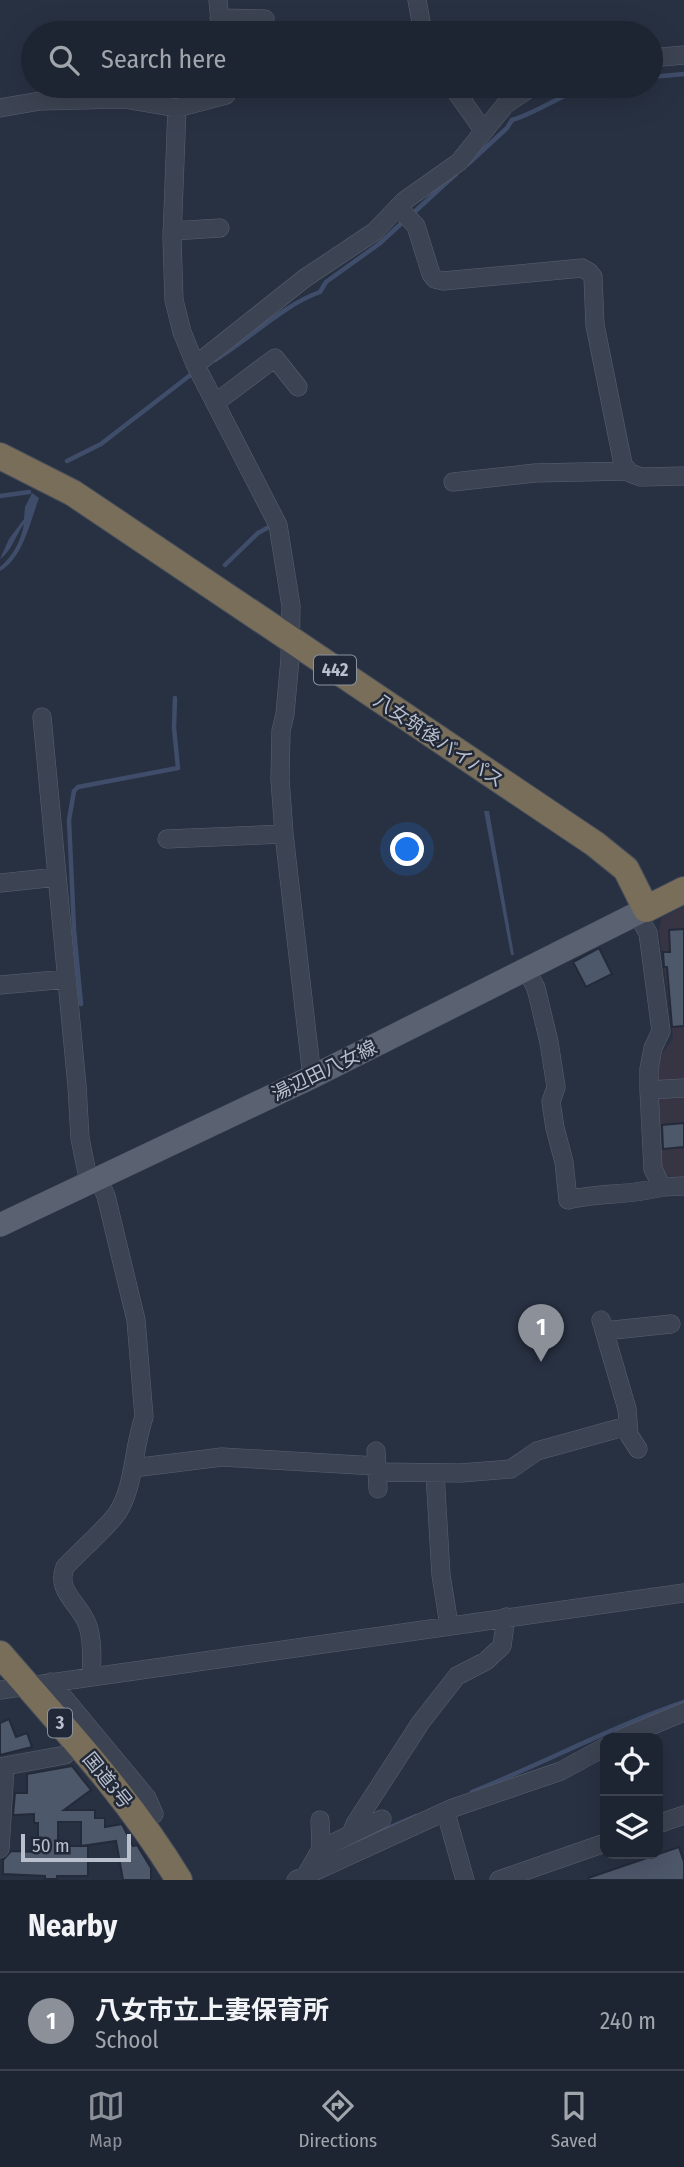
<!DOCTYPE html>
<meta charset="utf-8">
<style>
body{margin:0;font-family:"Fira Sans Condensed","Noto Sans JP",sans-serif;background:#2b313e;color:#f1f3f6}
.controls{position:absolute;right:21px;bottom:21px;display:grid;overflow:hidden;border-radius:14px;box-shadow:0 7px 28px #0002}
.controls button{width:63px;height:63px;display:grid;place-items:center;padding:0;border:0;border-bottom:2px solid #3c424d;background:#1e2532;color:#f1f3f6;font:35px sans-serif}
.scale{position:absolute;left:21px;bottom:18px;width:110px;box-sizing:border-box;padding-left:7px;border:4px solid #b9bfcc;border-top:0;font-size:19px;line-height:24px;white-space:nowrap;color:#b9bfcc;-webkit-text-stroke:5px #212837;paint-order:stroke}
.you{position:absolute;left:408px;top:850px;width:24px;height:24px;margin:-18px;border:5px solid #fff;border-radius:50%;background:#1a73e8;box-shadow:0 0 0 10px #1a73e833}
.badge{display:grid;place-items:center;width:46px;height:46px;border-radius:50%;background:#8c9099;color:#fff;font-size:23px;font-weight:700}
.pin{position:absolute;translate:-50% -58px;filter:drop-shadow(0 2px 4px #0008)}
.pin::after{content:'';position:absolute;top:37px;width:24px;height:21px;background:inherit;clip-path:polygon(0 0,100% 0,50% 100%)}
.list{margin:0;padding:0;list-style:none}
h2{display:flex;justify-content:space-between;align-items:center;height:91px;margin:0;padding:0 28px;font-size:30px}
h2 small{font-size:23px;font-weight:400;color:#a1a5ac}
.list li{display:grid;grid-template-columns:46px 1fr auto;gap:21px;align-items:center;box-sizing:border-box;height:98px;padding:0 28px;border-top:2px solid #3c424d}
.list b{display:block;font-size:26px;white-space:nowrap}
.list p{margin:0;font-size:23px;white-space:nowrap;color:#a1a5ac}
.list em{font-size:23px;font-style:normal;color:#a1a5ac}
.icon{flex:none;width:38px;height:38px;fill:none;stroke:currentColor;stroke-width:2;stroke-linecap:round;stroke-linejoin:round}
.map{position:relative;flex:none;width:684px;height:1880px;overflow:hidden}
.search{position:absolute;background:#1e2532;box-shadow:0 7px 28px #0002;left:21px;right:21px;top:21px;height:77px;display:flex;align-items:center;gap:18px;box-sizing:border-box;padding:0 24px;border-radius:38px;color:#a1a5ac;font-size:26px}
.sheet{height:189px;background:#1e2532}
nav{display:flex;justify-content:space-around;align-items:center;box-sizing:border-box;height:98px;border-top:2px solid #3c424d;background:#1e2532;font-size:19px;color:#a1a5ac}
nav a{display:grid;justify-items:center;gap:4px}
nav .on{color:#8c9099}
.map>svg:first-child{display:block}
</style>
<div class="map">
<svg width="684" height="1880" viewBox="0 0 684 1880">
<rect width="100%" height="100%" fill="#283142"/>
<path fill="#373443" d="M684,907V1181H680L663,1173L659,1166L657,1072L663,1052L673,1038L659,930L662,917Z"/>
<path fill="#3f4d6a" d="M32,493L39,498C30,522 23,558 0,571V567C13,556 21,541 24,524C15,536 12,551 0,559L9,539L24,519L25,507Z
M484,811H489L514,955H511Z"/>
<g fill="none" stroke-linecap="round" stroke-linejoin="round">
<path stroke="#3f4d6a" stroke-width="4.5" d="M651,77L684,74
M468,164L507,128L512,120C538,112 561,95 587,86
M411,215L456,174
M215,360C250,339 283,305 320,292L326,282L379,244L404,221
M67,461L101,444L193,373
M0,496L29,492
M225,565L258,533L269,527
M81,1004L74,930L69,820L74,791L78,787L178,768L174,728L175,698
M472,1792C544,1763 611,1727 684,1702
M379,1832L416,1816"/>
</g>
<path fill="#4e586b" stroke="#232a39" stroke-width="2" d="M684,929V1026L672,1027L667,967H664L663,952H670L669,930Z
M599,948L612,974L586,987L573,962Z
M684,1123V1147L663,1149L662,1125Z
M9,1719L16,1737L27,1733L32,1747L0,1755V1723Z
M72,1766L91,1790L64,1810H95V1818H105V1827L122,1824L133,1846L137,1845L151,1868V1880H123L116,1841L81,1846V1822H58V1846H88V1876H57V1879H45V1876L3,1874V1860L11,1851L38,1852V1823H34V1814L13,1815L15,1793H27V1774Z
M679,1847L684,1862V1880H588V1878Z"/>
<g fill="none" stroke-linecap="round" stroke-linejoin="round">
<g stroke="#5a616f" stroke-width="19">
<path id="minor" d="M218,0L221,33
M417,0L423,33
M219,18L265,19
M651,58L684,55
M452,86L483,130
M0,108L40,101L124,99L177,108L226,95L225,86
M177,108L172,238L174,300L182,332L195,364L278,525L291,606L290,659L285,714L281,731L280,779L284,834L312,1077
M398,207L416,226L431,274L435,279L443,281L582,268L589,272L593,277L595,325L623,464L630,473L641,477L684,476
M172,231L220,228
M195,362L203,359L305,278L374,232L404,201L459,162L505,105L533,86
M215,403L275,358L298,387
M453,482L535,473L628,471
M42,717L77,1086L80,1138L89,1183
M167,839L284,834
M0,883L57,877
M637,914L648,933L661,1031L653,1048L649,1069V1090L653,1169L662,1187L684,1186
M526,969L536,988L549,1042L556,1087L551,1102L555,1128L564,1162L568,1200C599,1192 631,1196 662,1187
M0,985L67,979
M649,1090L684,1088
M601,1320L627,1409L629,1435L638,1449
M604,1331L671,1324
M376,1451L378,1489
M133,1468L222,1457L376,1466
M377,1472L461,1473L511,1469L537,1451L627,1426
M435,1473L441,1575L449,1625
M91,1677C92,1661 93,1642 88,1626C81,1604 55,1592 65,1567C79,1552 108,1527 118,1512C135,1484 133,1448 144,1417L136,1320L106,1196L98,1178
M51,1682L147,1798L154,1814
M0,1690L684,1593
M622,1738L684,1712
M0,1767L65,1755
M446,1813L465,1880
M320,1820L321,1849
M658,1824L684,1815
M351,1834L355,1824L421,1722L457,1676L486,1661L502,1646L506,1617
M0,1849L5,1767
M306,1875L321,1849L382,1819
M296,1880L453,1808L561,1771L605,1747
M499,1880L605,1843"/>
</g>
<g stroke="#464c5b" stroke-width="24">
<path id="major" d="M0,1225L312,1077L646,909"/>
</g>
<g stroke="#474e5c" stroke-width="28">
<path id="highway" d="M0,456L73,493L595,844L626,869L646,909L684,890
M0,1654C63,1727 129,1797 179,1880"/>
</g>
<use href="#minor" stroke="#3c4352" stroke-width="18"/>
<use href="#major" stroke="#5a6272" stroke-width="23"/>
<use href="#highway" stroke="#786e59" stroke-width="26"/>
</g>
<g text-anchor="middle" stroke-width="5" stroke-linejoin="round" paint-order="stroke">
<g fill="#212837" stroke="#8b929f" stroke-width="2">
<rect x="314" y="655.5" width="42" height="29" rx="5"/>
<rect x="48" y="1708.5" width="24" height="29" rx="5"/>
</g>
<g font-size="18" font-weight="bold" fill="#b9bfcc">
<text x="335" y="676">442</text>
<text x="60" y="1729">3</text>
</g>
<g font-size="19" fill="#b9bfcc" stroke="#212837">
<text transform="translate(439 740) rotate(34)" y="7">八女筑後バイパス</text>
<text transform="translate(324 1070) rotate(-26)" y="7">湯辺田八女線</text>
<text transform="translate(108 1780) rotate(51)" y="7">国道3号</text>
</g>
</g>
</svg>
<div class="controls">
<button><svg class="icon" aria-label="locate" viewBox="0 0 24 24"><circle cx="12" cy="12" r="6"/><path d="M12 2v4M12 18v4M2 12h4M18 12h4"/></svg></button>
<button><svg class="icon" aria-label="layers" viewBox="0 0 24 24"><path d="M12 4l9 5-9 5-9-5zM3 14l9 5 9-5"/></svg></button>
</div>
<div class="scale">50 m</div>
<div class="you"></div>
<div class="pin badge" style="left:541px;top:1362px">1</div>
<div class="search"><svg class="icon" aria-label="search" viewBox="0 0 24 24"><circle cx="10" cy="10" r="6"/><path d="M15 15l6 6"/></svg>Search here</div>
</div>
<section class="sheet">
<h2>Nearby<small></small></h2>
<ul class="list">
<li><span class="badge">1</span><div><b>八女市立上妻保育所</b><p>School</p></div><em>240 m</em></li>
</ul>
</section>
<nav>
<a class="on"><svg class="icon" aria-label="map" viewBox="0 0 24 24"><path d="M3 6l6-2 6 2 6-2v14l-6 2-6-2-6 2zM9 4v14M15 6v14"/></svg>Map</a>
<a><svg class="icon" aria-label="directions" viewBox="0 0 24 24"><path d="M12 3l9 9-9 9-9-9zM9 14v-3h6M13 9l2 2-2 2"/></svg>Directions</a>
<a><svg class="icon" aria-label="saved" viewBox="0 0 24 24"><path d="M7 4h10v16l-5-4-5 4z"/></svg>Saved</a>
</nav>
